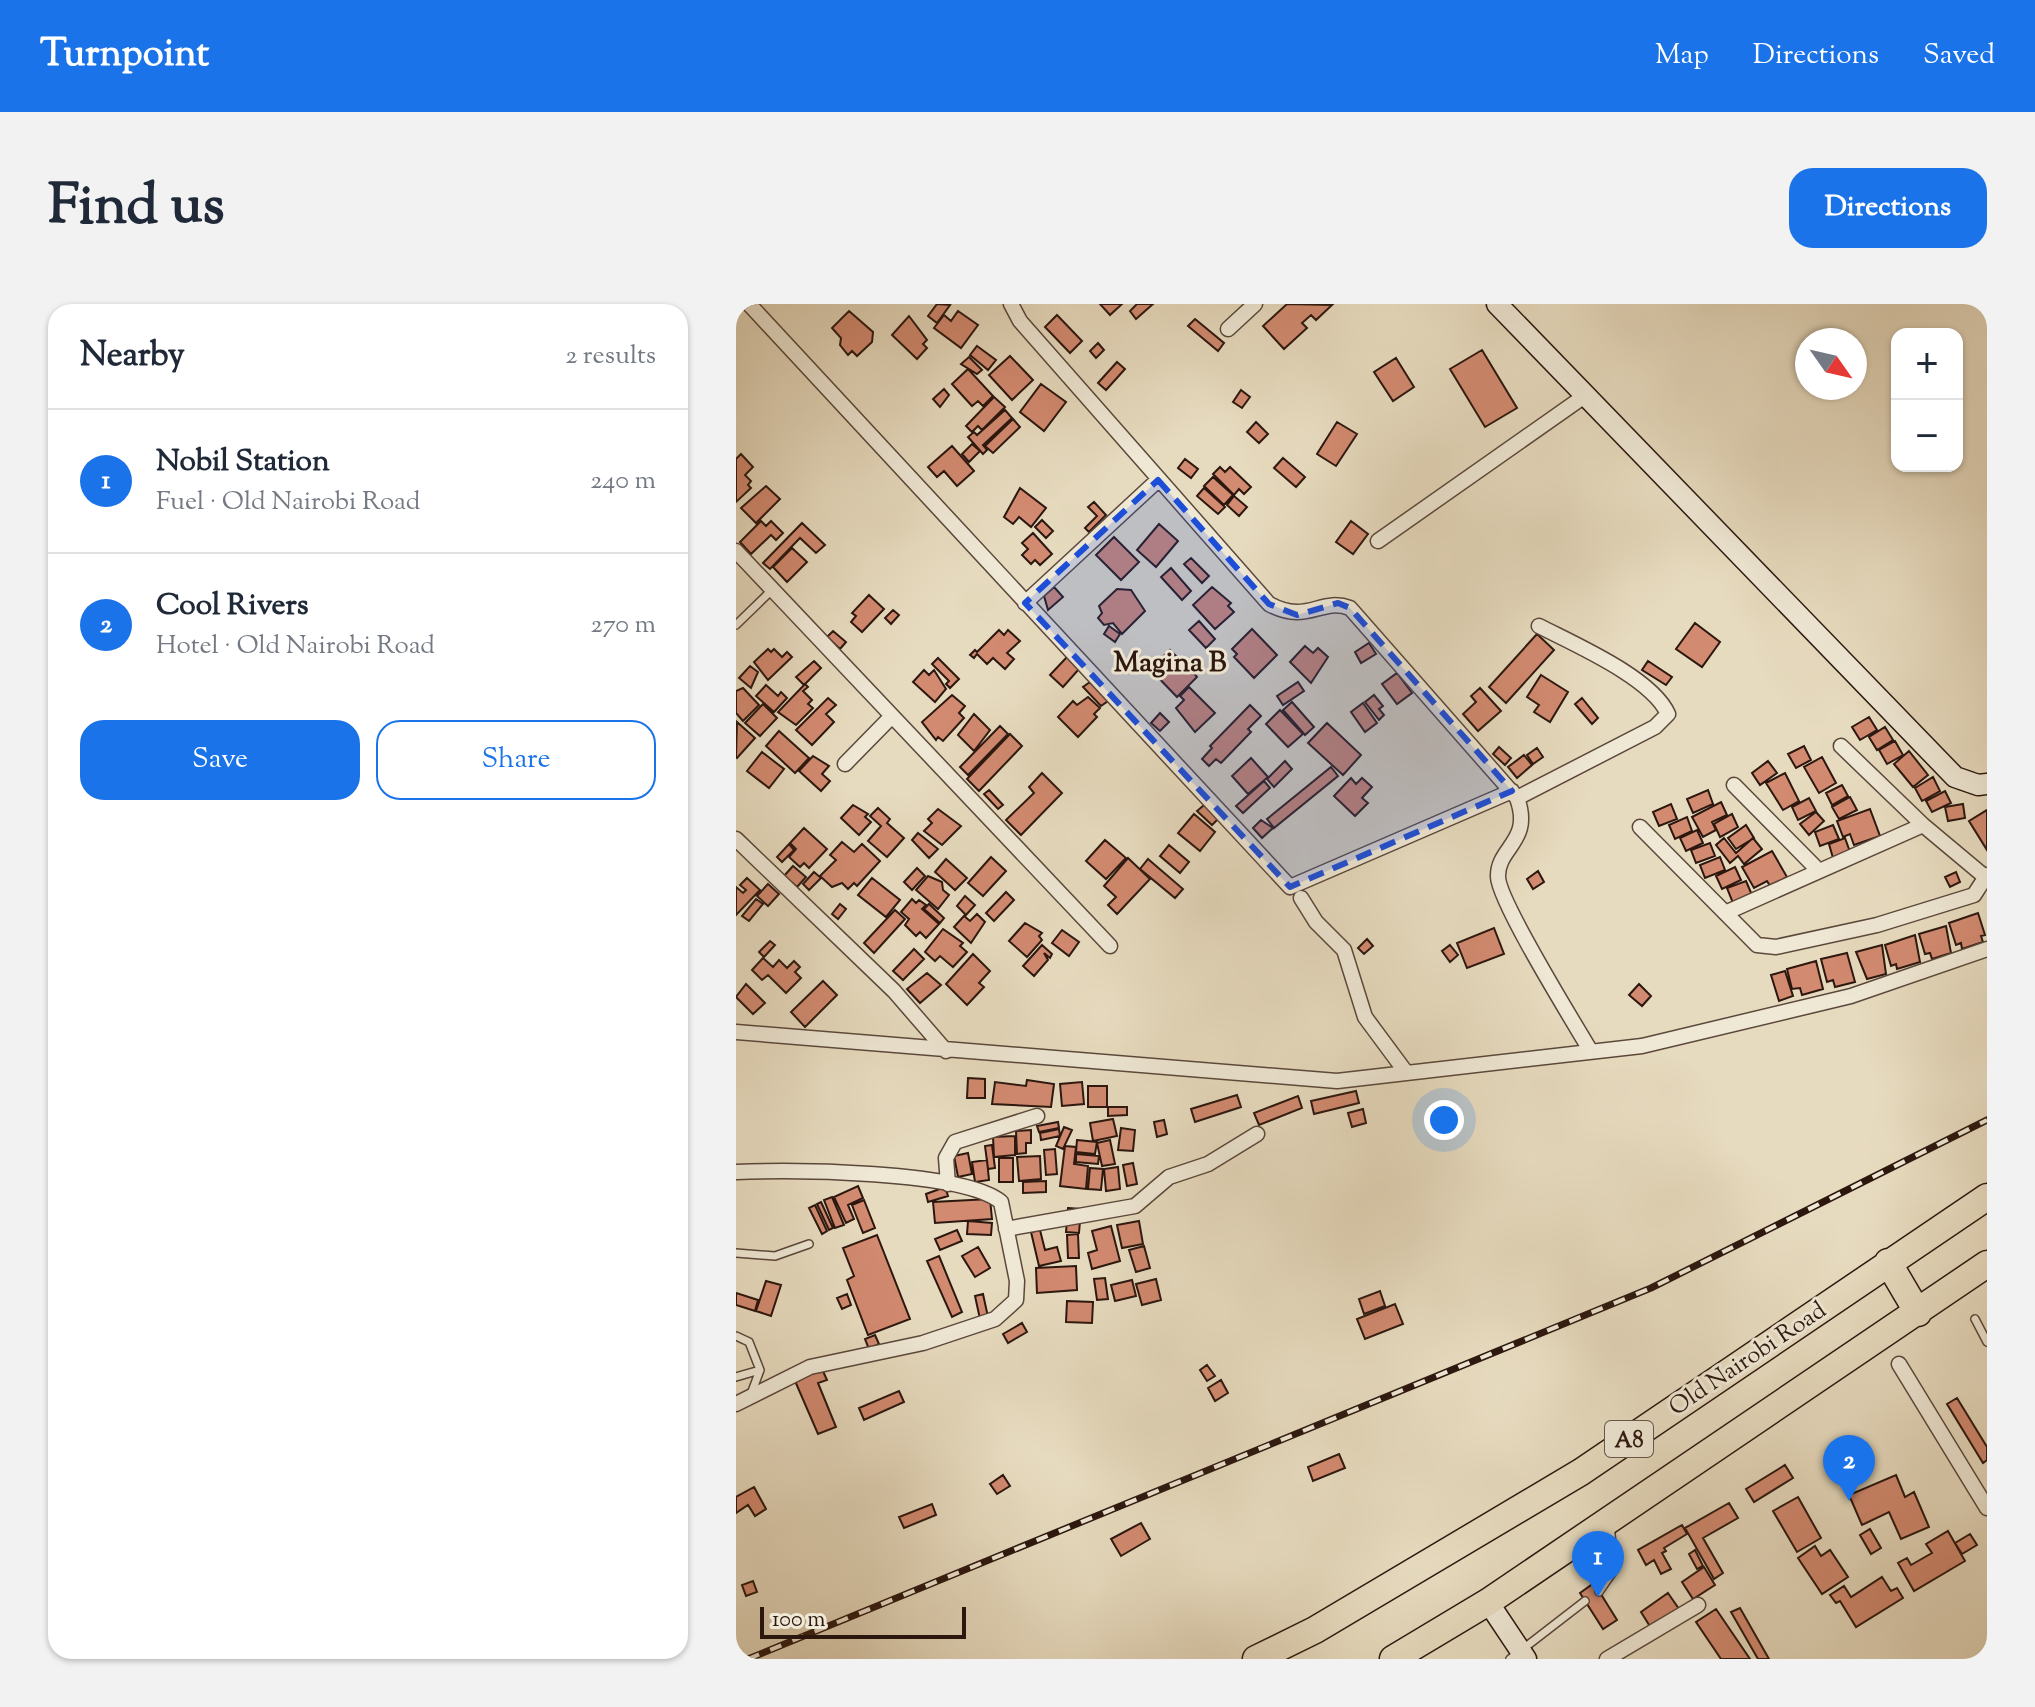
<!DOCTYPE html>
<meta charset="utf-8">
<style>
body{margin:0;font-family:"Sorts Mill Goudy",serif;background:#f2f2f3;color:#1f2937}
.controls{position:absolute;right:24px;top:24px;display:grid;overflow:hidden;border-radius:16px;box-shadow:0 2px 6px #0004}
.controls button{width:72px;height:72px;display:grid;place-items:center;padding:0;border:0;border-bottom:2px solid #e0e1e3;background:#fff;color:#1f2937;font:40px sans-serif}
.compass{position:absolute;left:1059px;top:24px;width:72px;height:72px;border-radius:50%;background:#fff;box-shadow:0 2px 6px #0004;rotate:124deg}
.scale{position:absolute;left:24px;bottom:20px;width:206px;box-sizing:border-box;padding-left:8px;border:4px solid #2c170f;border-top:0;font-size:22px;line-height:28px;white-space:nowrap;color:#2c170f;-webkit-text-stroke:6px #efe8d5;paint-order:stroke}
.you{position:absolute;left:708px;top:816px;width:28px;height:28px;margin:-20px;border:6px solid #fff;border-radius:50%;background:#1a73e8;box-shadow:0 0 0 12px #1a73e833}
.badge{display:grid;place-items:center;width:52px;height:52px;border-radius:50%;background:#1a73e8;color:#fff;font-size:26px;font-weight:700}
.pin{position:absolute;translate:-50% -66px;filter:drop-shadow(0 2px 4px #0008)}
.pin::after{content:'';position:absolute;top:42px;width:28px;height:24px;background:inherit;clip-path:polygon(0 0,100% 0,50% 100%)}
.list{margin:0;padding:0;list-style:none}
h2{display:flex;justify-content:space-between;align-items:center;height:104px;margin:0;padding:0 32px;font-size:34px}
h2 small{font-size:26px;font-weight:400;color:#747a83}
.list li{display:grid;grid-template-columns:52px 1fr auto;gap:24px;align-items:center;box-sizing:border-box;height:144px;padding:0 32px;border-top:2px solid #e0e1e3}
.list b{display:block;font-size:30px;white-space:nowrap}
.list p{margin:0;font-size:26px;white-space:nowrap;color:#747a83}
.list em{font-size:26px;font-style:normal;color:#747a83}
.actions{display:flex;gap:16px;padding:24px 32px}
.actions a{flex:1;padding:18px 0;border:2px solid #1a73e8;border-radius:24px;text-align:center;font-size:28px;color:#1a73e8}
.actions .main{background:#1a73e8;color:#fff}
.map{position:relative;flex:none;width:1251px;height:1355px;overflow:hidden;border-radius:24px}
header{display:flex;align-items:center;gap:48px;box-sizing:border-box;height:112px;padding:0 40px;background:#1a73e8;color:#fff}
header strong{font-size:38px}
nav{display:flex;gap:44px;margin-inline-start:auto;font-size:28px}
.intro{display:flex;align-items:center;justify-content:space-between;box-sizing:border-box;height:192px;padding:0 48px}
h1{margin:0;font-size:56px}
.button{padding:20px 36px;border-radius:24px;background:#1a73e8;color:#fff;font-size:28px;font-weight:700}
main{display:flex;gap:48px;padding:0 48px}
aside{flex:1;background:#fff;border-radius:24px;box-shadow:0 2px 6px #0004}
.map>svg:first-child{display:block}
</style>
<header>
<strong>Turnpoint</strong>
<nav><a>Map</a><a>Directions</a><a>Saved</a></nav>
</header>
<div class="intro"><h1>Find us</h1><a class="button">Directions</a></div>
<main>
<aside>
<h2>Nearby<small>2 results</small></h2>
<ul class="list">
<li><span class="badge">1</span><div><b>Nobil Station</b><p>Fuel · Old Nairobi Road</p></div><em>240 m</em></li>
<li><span class="badge">2</span><div><b>Cool Rivers</b><p>Hotel · Old Nairobi Road</p></div><em>270 m</em></li>
</ul>
<div class="actions"><a class="main">Save</a><a>Share</a></div>
</aside>
<div class="map">
<svg width="1251" height="1355" viewBox="0 0 1251 1355">
<rect width="100%" height="100%" fill="#e7dbbf"/>
<filter id="stains"><feTurbulence type="fractalNoise" baseFrequency=".0025" numOctaves="4"/><feColorMatrix values="0 0 0 0 .2 0 0 0 0 .09 0 0 0 0 .02 0 0 0 .5 -.17"/></filter>
<radialGradient id="worn" r=".72"><stop offset=".6" stop-color="#630" stop-opacity="0"/><stop offset="1" stop-color="#630" stop-opacity=".3"/></radialGradient>
<g fill="none" stroke-linecap="round" stroke-linejoin="round">
<path stroke="#6c7973" stroke-width="4" d="M1223,484L1241,490"/>
</g>
<path fill="#d28a70" stroke="#2c170f" stroke-width="2" d="M201,0L214,1L201,19L192,12Z
M364,0H386L374,11Z
M401,0H417L400,15L394,7Z
M551,0L596,1L580,16L575,11L566,19L571,24L548,45L527,22Z
M113,7L137,28L136,38L121,52L116,47L112,51L104,41L105,34L96,24Z
M222,7L242,21L225,44L198,24L208,11L215,17Z
M321,11L346,37L334,49L309,23Z
M173,12L191,36L187,40L191,44L181,55L156,31Z
M459,15L488,39L482,47L452,22Z
M362,39L368,46L360,54L354,47Z
M241,42L260,56L252,66L234,51Z
M746,46L781,104L749,123L714,65Z
M274,52L297,76L276,96L253,71Z
M233,53L246,66L241,70L225,60Z
M660,54L678,83L657,97L638,68Z
M381,58L389,65L370,86L362,79Z
M232,65L257,92L247,102L242,97L236,102L216,80Z
M305,80L330,98L308,127L284,108Z
M208,85L213,91L204,103L197,95Z
M505,86L514,93L506,104L497,98Z
M258,93L269,103L246,126L242,122L236,128L230,122Z
M269,106L276,114L247,141L251,146L247,150L232,133L238,128L241,131Z
M277,115L284,123L257,149L249,142Z
M520,118L532,130L523,139L511,128Z
M601,118L621,130L600,162L581,150Z
M236,140L244,147L233,158L226,150Z
M216,142L238,167L221,182L208,167L201,173L192,163Z
M5,150L17,163L9,171L15,177L12,181L15,184L0,198V155Z
M547,154L569,173L560,183L538,164Z
M449,155L462,165L455,174L442,164Z
M484,163L489,168L494,163L515,183L508,190L503,185L498,191L477,170Z
M477,173L497,191L488,201L468,182Z
M30,182L44,195L20,219L5,204Z
M284,184L310,204L295,223L283,213L277,220L268,213Z
M468,184L489,203L482,210L461,192Z
M498,192L511,203L503,212L491,201Z
M358,198L370,211L353,228L349,224L361,212L352,203Z
M306,216L317,227L310,234L299,223Z
M25,217L30,222L35,217L47,229L40,236L35,231L15,250L4,238Z
M615,217L632,230L617,250L600,238Z
M66,219L89,241L80,249L64,234L34,265L27,259Z
M423,220L442,237L420,263L401,246Z
M297,229L316,250L304,261L299,256L295,260L286,251L292,245L286,239Z
M378,233L403,258L385,276L360,251Z
M56,244L71,258L51,278L37,263Z
M455,254L473,272L466,279L448,260Z
M435,264L455,287L446,296L425,273Z
M318,283L327,293L312,306L308,292Z
M476,283L495,299L492,302L498,308L479,325L457,301Z
M381,285L395,286L409,307L386,330L377,319L368,321L362,314L366,309L363,302Z
M133,291L148,305L126,328L115,318L120,312L116,309Z
M157,306L163,311L155,320L149,314Z
M463,317L479,335L470,344L453,326Z
M959,319L984,338L966,363L940,345Z
M373,322L384,330L379,338L368,330Z
M516,325L541,351L518,374L498,353L501,350L496,345Z
M263,326L268,331L272,326L284,337L271,349L278,355L269,365L257,354L251,360L241,350L238,354L234,351L239,346L241,348Z
M97,327L110,338L104,345L91,333Z
M801,330L818,346L770,399L753,383Z
M633,339L640,350L625,359L619,348Z
M569,342L577,349L582,344L592,353L575,379L554,358Z
M32,345L35,348L38,345L46,353L51,348L56,353L32,376L18,358Z
M434,346L445,357L448,353L459,364L456,367L461,373L441,393L414,365Z
M331,353L343,365L327,383L314,371Z
M202,354L223,375L214,384L210,380L213,377L196,360Z
M78,357L85,364L68,381L60,373Z
M912,357L936,373L930,381L906,366Z
M14,362L22,368L15,384L3,374Z
M188,366L193,371L198,366L210,385L199,398L177,378Z
M661,369L676,389L661,400L646,380Z
M805,371L832,388L814,418L798,408L803,401L791,393Z
M354,378L372,397L365,402L347,383Z
M562,378L568,387L547,401L541,392Z
M69,380L72,383L67,387L76,396L72,400L77,404L60,421L42,408Z
M30,381L42,392L45,388L51,394L38,408L20,392Z
M453,383L479,409L459,428L440,404L448,396L444,392Z
M7,384L23,401L7,417L0,409V387Z
M744,384L765,407L742,427L727,410L740,398L735,392Z
M216,391L229,402L223,409L228,414L207,437L202,433L200,436L186,418Z
M638,391L647,402L643,405L648,411L643,416L629,398Z
M352,393L364,404L358,410L361,413L342,433L322,413L337,397L341,401Z
M92,394L100,401L90,410L98,418L76,441L60,426Z
M846,394L862,414L856,420L839,400Z
M556,398L578,423L569,431L547,406Z
M627,399L641,419L629,428L615,408Z
M27,400L41,414L24,432L9,419Z
M514,401L525,412L512,425L515,428L485,459L480,455L473,462L466,455L476,444L474,442Z
M544,406L567,430L552,443L530,420Z
M424,409L433,418L424,427L415,419Z
M238,410L254,426L238,447L222,431Z
M1133,413L1141,426L1124,436L1116,423Z
M1,418L19,434L1,454L0,453Z
M591,419L625,451L607,471L572,439Z
M264,422L272,430L232,471L224,463Z
M1149,423L1157,436L1141,446L1133,433Z
M43,427L73,454L59,469L30,442Z
M274,430L286,442L243,487L231,475Z
M1159,437L1167,451L1151,460L1143,446Z
M1068,442L1075,456L1060,464L1052,450Z
M763,443L775,454L769,461L757,450Z
M801,444L807,453L797,460L791,451Z
M1173,447L1192,471L1177,483L1158,460Z
M26,448L48,465L33,484L11,467Z
M788,451L796,461L781,474L772,463Z
M77,452L93,462L86,470L94,477L85,487L63,467Z
M1086,453L1100,479L1083,489L1068,463Z
M515,454L532,473L512,490L496,472Z
M549,457L556,465L538,483L531,475Z
M1032,457L1041,469L1024,481L1016,469Z
M595,463L602,472L538,524L531,515Z
M306,469L326,489L285,531L270,516L298,489L293,483Z
M1049,469L1063,497L1047,506L1030,479Z
M1197,473L1204,487L1186,497L1179,484Z
M615,474L620,480L626,474L636,483L626,494L632,499L619,512L598,492Z
M528,477L534,484L507,509L500,502Z
M1106,481L1112,492L1096,501L1090,489Z
M253,486L267,501L262,505L248,490Z
M972,486L977,500L957,509L951,495Z
M1209,487L1215,499L1196,508L1190,497Z
M1114,493L1121,506L1103,515L1096,503Z
M1073,494L1080,507L1062,516L1056,503Z
M985,498L991,511L976,518L980,526L967,533L956,513Z
M935,500L941,515L923,522L917,508Z
M1227,500L1229,514L1212,517L1209,503Z
M117,501L132,510L129,513L135,518L123,531L105,514Z
M468,501L482,515L476,521L461,507Z
M142,504L154,515L151,519L168,534L151,553L132,537L145,522L134,512Z
M202,505L225,522L206,541L188,527L196,519L192,515Z
M1134,505L1144,532L1118,541L1114,530L1107,533L1101,517Z
M1251,506V546L1233,517Z
M1080,508L1088,517L1073,531L1064,520Z
M458,510L479,528L464,547L442,529Z
M996,510L1002,523L984,533L978,520Z
M951,513L956,527L939,535L933,521Z
M525,516L537,524L526,534L517,524Z
M1010,521L1018,534L1000,545L992,534Z
M1097,521L1103,535L1084,542L1079,528Z
M68,524L91,545L73,564L68,559L64,563L53,553L60,545L54,539Z
M961,526L967,539L950,547L944,534Z
M182,529L202,545L193,554L176,536Z
M988,534L1000,549L1017,534L1026,545L1008,560L1002,552L994,559L980,541Z
M1109,534L1114,548L1097,554L1093,540Z
M369,536L390,554L370,575L350,557Z
M106,538L118,548L126,540L144,557L121,582L118,579L112,585L106,579L96,583L84,572L100,556L94,551Z
M974,539L979,552L960,559L955,546Z
M53,540L58,546L46,558L41,553Z
M433,541L453,558L444,569L424,552Z
M1036,547L1051,573L1034,582L1031,577L1018,584L1006,563Z
M255,553L270,567L247,592L232,579Z
M984,553L989,566L969,574L964,561Z
M392,554L414,575L381,610L372,601L380,593L368,582Z
M210,555L231,574L219,586L199,568Z
M412,555L447,585L439,594L404,565Z
M57,562L70,573L61,583L48,572Z
M999,563L1005,576L986,585L980,572Z
M181,564L189,572L176,586L168,578Z
M802,567L808,578L797,585L791,575Z
M78,568L85,574L73,586L67,580Z
M1220,568L1224,578L1214,583L1209,573Z
M192,572L206,578L207,586L213,591L202,605L180,586Z
M11,574L24,586L0,611V583L7,589L10,586L4,581Z
M136,574L164,596L150,613L122,591Z
M1010,577L1016,591L997,599L991,584Z
M32,580L43,590L32,602L21,592Z
M270,588L278,596L258,617L250,609Z
M229,592L239,601L230,611L221,602Z
M20,595L27,600L13,617L6,612Z
M176,595L180,599L183,596L190,601L186,605L203,620L190,634L184,628L180,632L169,621L173,615L165,608Z
M104,600L110,605L102,615L96,610Z
M193,600L208,614L204,619L188,605Z
M159,606L169,615L138,649L128,639Z
M1242,609L1249,631L1245,632L1247,638L1226,645L1225,639L1220,641L1213,619Z
M241,610L249,618L235,639L218,623L228,612L234,617Z
M289,619L306,629L303,632L306,636L291,653L273,637Z
M1210,622L1215,649L1196,655L1194,649L1189,650L1183,630Z
M758,624L768,650L731,664L721,639Z
M207,625L227,639L224,642L231,648L217,663L204,652L199,657L189,648Z
M326,626L343,638L333,652L316,639Z
M1179,631L1184,658L1161,665L1160,660L1155,662L1149,641Z
M631,635L637,642L628,650L622,644Z
M34,637L39,641L28,653L23,648Z
M306,641L316,650L314,654L308,649L312,656L298,672L287,662Z
M714,641L722,651L714,658L706,647Z
M1146,641L1150,670L1131,675L1120,648Z
M178,645L188,655L167,676L157,667Z
M1111,649L1119,678L1099,683L1097,676L1091,678L1085,655Z
M237,650L254,667L243,679L248,683L231,701L210,680Z
M27,654L37,663L43,656L51,664L58,657L64,663L59,668L65,674L50,689L32,671L26,676L16,666Z
M1080,657L1087,685L1066,691L1064,684L1056,685L1051,665Z
M1049,667L1057,692L1043,697L1035,671Z
M191,669L205,681L184,699L171,685Z
M87,677L101,691L69,723L55,708Z
M10,680L29,699L17,710L0,693Z
M903,680L915,692L906,702L893,691Z
M232,774L249,775V794H231Z
M291,776L318,780L315,803L256,800L259,778L290,782Z
M346,778L348,800L326,802L324,780Z
M352,782H371V803H352Z
M620,787L623,799L578,810L575,797Z
M501,791L505,803L459,818L455,805Z
M562,792L566,804L523,821L518,809Z
M372,803H391V811L372,812Z
M627,805L630,819L616,823L612,809Z
M377,815L381,832L357,837L354,819Z
M428,816L431,830L421,833L418,818Z
M322,818L323,824L303,828L301,822Z
M328,823L336,826L327,845L320,842Z
M385,824L399,826L397,847L382,846Z
M323,825L324,832L305,836L304,829Z
M295,826V839H290V849L281,850L280,827Z
M279,832V851L258,853L257,833Z
M341,836L361,838L359,850L340,848Z
M374,836L379,860L366,862L361,839Z
M256,841L259,864L252,865L249,842Z
M329,842L340,843L338,860L352,862L350,885L324,882Z
M319,845L321,870L310,871L308,846Z
M232,849L236,870L222,873L218,852Z
M340,850L363,852L362,860L340,858Z
M304,852L305,875L283,877L281,853Z
M263,854H277V878H263Z
M251,856L253,876L239,878L236,858Z
M397,859L401,880L391,882L387,861Z
M382,863L384,885L370,887L368,865Z
M354,864L367,865L365,886L352,885Z
M310,877V888L287,889V878Z
M122,882L127,894L112,901L118,915L110,919L98,893Z
M209,883L212,892L192,898L190,890Z
M96,893L108,921L99,924L88,896Z
M254,895L256,915L199,919L197,898Z
M128,896L139,924L127,929L116,901Z
M85,898L97,924L93,926L81,900Z
M79,901L91,927L86,930L73,904Z
M332,904L345,905L343,929L330,928Z
M232,917L256,919L255,931L231,930Z
M403,917L407,940L386,944L381,921Z
M375,922L384,957L356,965L352,949L361,946L356,927Z
M221,926L226,937L204,946L199,935Z
M304,926L309,946L321,943L325,957L303,962L295,928Z
M342,930L343,954H332L331,931Z
M141,931L174,1015L132,1031L111,976L118,972L107,944Z
M408,942L414,964L400,968L393,946Z
M242,943L254,964L239,973L226,952Z
M203,952L226,1008L216,1013L191,957Z
M340,962L341,986L301,989L300,964Z
M369,974L372,995L361,996L358,975Z
M420,975L425,996L406,1001L400,980Z
M396,976L400,992L379,997L375,981Z
M30,977L45,981L35,1012L20,1007Z
M644,987L649,1002L628,1010L623,995Z
M0,989L22,996L19,1007L0,1001Z
M111,990L115,1001L106,1005L101,994Z
M247,990L252,1013L244,1015L239,992Z
M331,997L357,998L356,1019L330,1018Z
M659,1000L667,1020L629,1035L621,1015Z
M286,1019L291,1028L272,1039L267,1030Z
M139,1031L143,1040L133,1045L129,1035Z
M471,1061L479,1072L471,1077L464,1066Z
M86,1065L91,1076L82,1079L100,1123L82,1130L59,1077Z
M485,1076L492,1089L479,1097L472,1084Z
M163,1087L168,1098L128,1116L123,1104Z
M1221,1094L1251,1143V1156L1247,1159L1211,1100Z
M603,1150L609,1164L577,1177L572,1163Z
M1049,1161L1057,1174L1018,1198L1010,1185Z
M267,1171L274,1182L261,1190L254,1180Z
M1160,1171L1169,1193L1178,1188L1193,1223L1165,1235L1153,1208L1126,1221L1113,1191Z
M18,1183L30,1205L19,1212L12,1201L0,1209V1193Z
M1062,1193L1085,1234L1061,1248L1037,1207Z
M993,1199L1002,1214L967,1234L987,1269L978,1275L949,1224Z
M196,1200L200,1211L168,1224L163,1213Z
M405,1219L414,1235L385,1252L375,1235Z
M946,1221L951,1230L928,1244L930,1247L926,1249L935,1265L925,1270L918,1256L910,1261L902,1246Z
M1134,1225L1145,1244L1135,1250L1124,1231Z
M1212,1227L1229,1257L1178,1287L1162,1259L1171,1254L1175,1261L1196,1249L1190,1240Z
M1234,1230L1241,1241L1226,1250L1219,1239Z
M1079,1242L1085,1252L1094,1246L1112,1273L1086,1290L1062,1254Z
M959,1246L967,1262L961,1265L953,1250Z
M968,1263L979,1281L957,1295L946,1278Z
M1146,1273L1155,1287L1161,1284L1167,1294L1120,1323L1104,1297L1100,1299L1094,1291L1108,1282L1115,1293Z
M17,1277L21,1288L10,1292L6,1281Z
M858,1279L881,1316L867,1325L844,1289Z
M932,1289L943,1305L915,1324L905,1308Z
M1004,1304L1033,1355H1022L995,1308Z
M980,1305L1014,1355H985L960,1318Z"/>
<g fill="none" stroke-linecap="round" stroke-linejoin="round">
<g stroke="#5b483b" stroke-width="10">
<path id="lane" d="M0,321L36,286
M0,949L39,952L73,940
M1239,1015L1251,1038
M0,1032L13,1038L24,1066L15,1090
M0,1073L24,1066
M863,1288L879,1265L874,1222
M774,1355L849,1297"/>
</g>
<g stroke="#5b483b" stroke-width="17">
<path id="street" d="M13,0L554,583L776,487
M275,0L284,17L533,300C572,321 584,293 614,304L781,494C797,538 761,543 762,573C763,598 837,717 854,746
M492,25L519,0
M642,237L850,91
M0,247L374,642
M289,299L422,176
M1105,442L1187,521L1248,572
M109,460L155,413
M998,481L1083,567
M781,494L919,423L932,410C916,374 840,341 803,322
M904,523L1021,641L1040,643L1141,621L1238,591L1251,571
M0,535L158,687L210,747
M565,594L580,618L608,646L629,713L669,767
M989,609L1187,521
M0,728L601,777L906,742L1115,692L1251,645
M0,868C54,866 226,866 265,898L281,977L280,996L259,1015L187,1039L74,1063L0,1100
M212,880L210,854L219,838L301,812
M270,925L399,902L433,873L472,860L521,830
M1163,1060L1251,1204
M871,1355L962,1301"/>
</g>
<g stroke="#2c170f" stroke-width="23">
<path id="secondary" d="M761,0L1219,473L1242,481L1251,480
M752,1298L790,1355"/>
</g>
<g stroke="#2c170f" stroke-width="29">
<path id="highway" d="M1152,958L1182,1009
M520,1355L579,1326L845,1168L1251,893
M657,1355L752,1298L1251,960"/>
</g>
<use href="#lane" stroke="#efe8d5" stroke-width="7"/>
<use href="#street" stroke="#efe8d5" stroke-width="14"/>
<use href="#secondary" stroke="#efe8d5" stroke-width="20"/>
<use href="#highway" stroke="#e7dbbf" stroke-width="26"/>
<g stroke="#2c170f" stroke-width="7">
<path id="rail" d="M12,1355L915,984L1251,816"/>
</g>
<use href="#rail" stroke="#efe8d5" stroke-width="4" stroke-dasharray="12" stroke-linecap="butt"/>
</g>
<path fill="#1d4ed8" fill-opacity="0.2" stroke="#1d4ed8" stroke-width="6" stroke-dasharray="16 10" stroke-linejoin="round" d="M422,176L533,300L561,311L602,299L614,304L776,487L554,583L289,299Z"/>
<g text-anchor="middle" stroke-width="6" stroke-linejoin="round" paint-order="stroke">
<rect fill="#efe8d5" stroke="#66564a" stroke-width="2" x="869" y="1117" width="48" height="36" rx="6"/>
<g font-size="22" font-weight="bold" fill="#2c170f">
<text x="893" y="1143">A8</text>
</g>
<g font-size="24" fill="#2c170f" stroke="#efe8d5">
<text transform="translate(1011 1054) rotate(-34)" y="8">Old Nairobi Road</text>
</g>
<g font-size="28" font-weight="bold" fill="#2c170f" stroke="#efe8d5">
<text x="434" y="367">Magina B</text>
</g>
</g>
<rect width="100%" height="100%" filter="url(#stains)"/>
<rect width="100%" height="100%" fill="url(#worn)"/>
</svg>
<div class="controls">
<button>+</button>
<button>−</button>
</div>
<svg class="compass" viewBox="-18 -18 36 36"><path d="M0-13l5 13h-10z" fill="#e53935"/><path d="M0 13l5-13h-10z" fill="#747a83"/></svg>
<div class="scale">100 m</div>
<div class="you"></div>
<div class="pin badge" style="left:862px;top:1293px">1</div>
<div class="pin badge" style="left:1113px;top:1197px">2</div>
</div>
</main>
